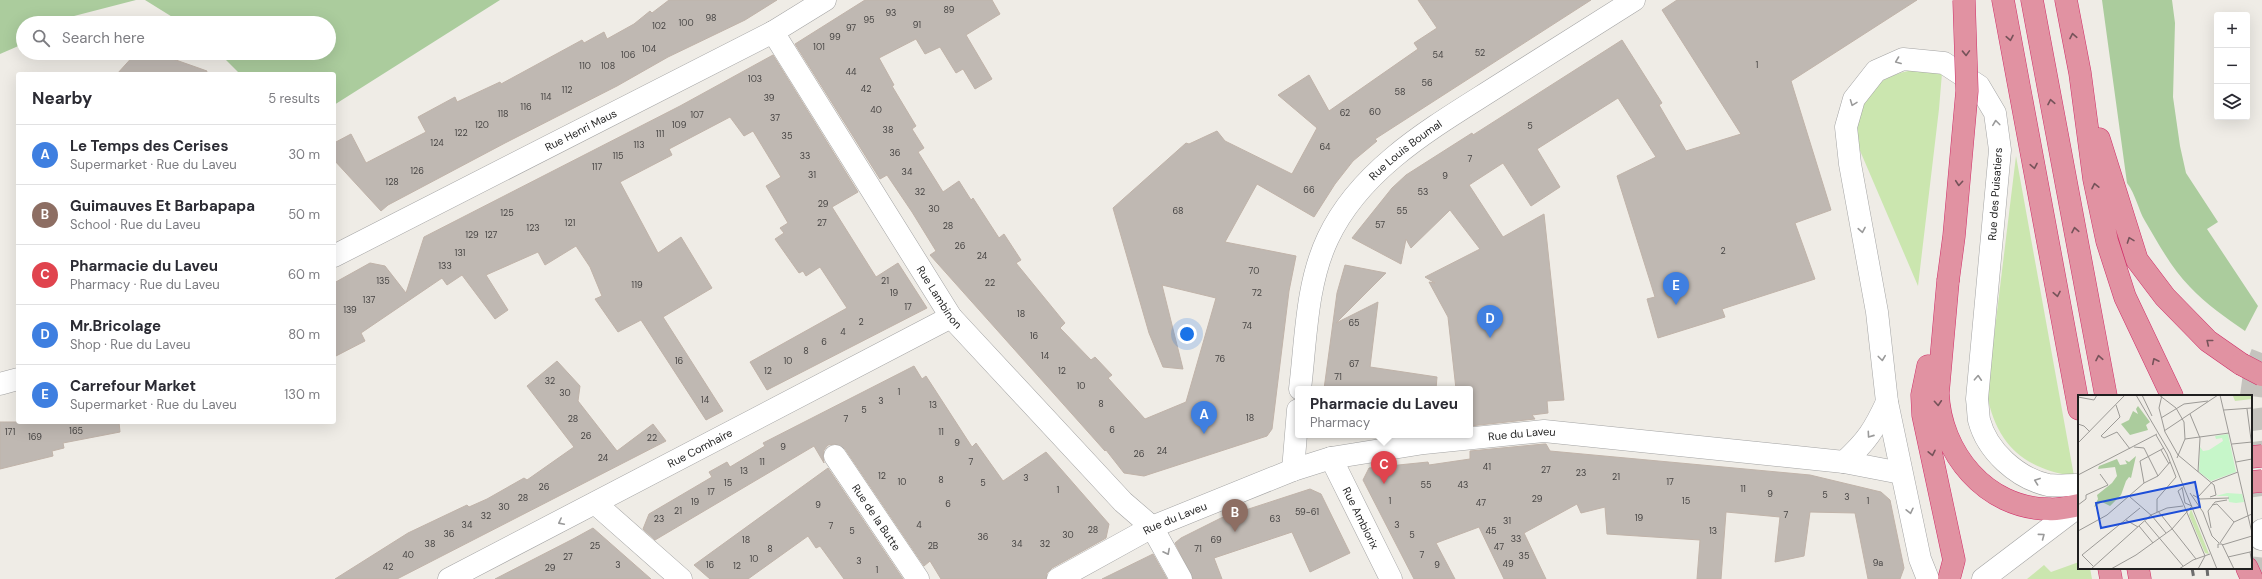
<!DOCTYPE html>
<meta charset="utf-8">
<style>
body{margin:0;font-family:"DM Sans",sans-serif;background:#f2f2f3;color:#2b2b33}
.controls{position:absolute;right:12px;top:12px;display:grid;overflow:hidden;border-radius:4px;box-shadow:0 4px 16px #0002}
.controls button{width:36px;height:36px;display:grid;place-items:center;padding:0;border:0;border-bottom:1px solid #e1e1e2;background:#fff;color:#2b2b33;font:20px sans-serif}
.you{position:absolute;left:1187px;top:334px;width:14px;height:14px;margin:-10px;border:3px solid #fff;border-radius:50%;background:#1a73e8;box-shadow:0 0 0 6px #1a73e833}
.badge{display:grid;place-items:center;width:26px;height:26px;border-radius:50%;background:#c10c0e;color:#fff;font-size:13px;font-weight:700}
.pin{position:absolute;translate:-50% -33px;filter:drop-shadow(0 1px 2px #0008)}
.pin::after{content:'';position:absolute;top:21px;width:14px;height:12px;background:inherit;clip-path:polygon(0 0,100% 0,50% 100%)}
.popup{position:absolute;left:1295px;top:386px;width:178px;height:52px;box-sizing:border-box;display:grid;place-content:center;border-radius:4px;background:#fff;filter:drop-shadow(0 1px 3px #0005);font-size:13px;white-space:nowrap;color:#7c7c81}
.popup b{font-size:15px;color:#2b2b33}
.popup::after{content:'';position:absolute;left:50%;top:100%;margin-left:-8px;border:8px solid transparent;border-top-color:#fff}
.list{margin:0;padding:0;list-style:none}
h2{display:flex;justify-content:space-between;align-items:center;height:52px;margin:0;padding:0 16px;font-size:17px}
h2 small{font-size:13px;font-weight:400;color:#7c7c81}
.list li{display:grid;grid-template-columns:26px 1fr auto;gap:12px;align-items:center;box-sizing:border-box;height:60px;padding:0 16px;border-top:1px solid #e1e1e2}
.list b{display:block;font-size:15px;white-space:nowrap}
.list p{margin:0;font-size:13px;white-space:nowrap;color:#7c7c81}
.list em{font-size:13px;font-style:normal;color:#7c7c81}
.icon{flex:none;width:22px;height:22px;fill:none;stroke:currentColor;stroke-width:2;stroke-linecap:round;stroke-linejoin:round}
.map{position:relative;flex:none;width:2262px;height:579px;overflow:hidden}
.search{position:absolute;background:#fff;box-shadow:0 4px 16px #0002;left:16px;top:16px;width:320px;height:44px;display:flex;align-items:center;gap:10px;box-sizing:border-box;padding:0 14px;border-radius:22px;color:#7c7c81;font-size:15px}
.panel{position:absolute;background:#fff;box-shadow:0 4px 16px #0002;left:16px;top:72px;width:320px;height:352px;border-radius:4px}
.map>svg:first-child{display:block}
</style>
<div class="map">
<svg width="2262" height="579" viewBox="0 0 2262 579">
<rect width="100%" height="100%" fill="#efece6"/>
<path fill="#cbe6af" d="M1924,69L1942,73L1939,109L1918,286L1855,139C1859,94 1878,72 1924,69Z
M2016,156L2074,476C2024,469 1996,444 1987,394Z
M2079,562V568H2090L2092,579H2027L2044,565L2051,572Z"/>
<path fill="#abcc9d" d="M0,0H136L47,23H23V44L0,54Z
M145,0H500L334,105V74H240L219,53H329V23H182Z
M2102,0H2172L2175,23L2173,97L2180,146L2186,173L2218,222L2207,229L2258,306L2245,331C2226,318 2206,304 2190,287C2172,269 2158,243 2145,221C2138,209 2136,195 2127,183Z"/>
<path fill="#bfb8b2" stroke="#c0b3a9" d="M669,0H777L745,20L668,57L617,86L505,143L388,205L381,211L334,160V143L351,134L366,163L426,132L418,117L455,97L457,102L500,82L501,84L582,40L584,43L604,32L607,39L634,24L650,11L652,13Z
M865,0H992L1000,14L966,35L992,79L975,89L963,69L956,73L940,47L925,54L916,39L879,58L894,85L892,86L916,126L912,129L924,148L918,152L943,192L959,181L971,200L973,198L999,238L1004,234L1021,260L1016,263L1065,323L1060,328L1091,360L1095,357L1112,375L1108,378L1145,419L1186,402L1216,298L1162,285L1183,369L1163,367L1149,333L1113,208L1186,143L1189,144L1217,131L1225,141L1292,174L1317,128L1278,95L1309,75L1329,111L1418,49L1414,43L1437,28L1418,0H1591L1375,139L1377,141L1353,161L1335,184L1314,217L1257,184L1225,242L1296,256L1289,291L1272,429L1267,436L1144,476L1124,473L1106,450L1105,451L1097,442L930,255L936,251L912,212L887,175L880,179L795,44Z
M1677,0H1917L1791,81L1831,210L1795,223L1815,279L1722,309L1725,317L1658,338L1647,299L1655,297L1617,176L1656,157L1618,98L1537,149L1560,187L1531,206L1503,163L1469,185L1503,237L1544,214L1564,400L1547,401L1548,413L1532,415L1535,419L1470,426V389H1456L1448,317L1429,282L1435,283L1425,277L1480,249L1450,210L1411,248L1406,239L1401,264L1352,238L1392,188L1406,175L1472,133L1473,135L1622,40L1662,103L1659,105L1686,151L1741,134L1662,10Z
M136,53H156L207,71L206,74H117Z
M773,55L858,192L832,207L876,277L898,263L927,308L767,390L750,362L847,308L820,267L806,276L803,271L799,273L775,239L784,233L780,228L788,223L766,186L781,177L753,131L744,136L730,117L669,149L672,155L620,182L658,253L681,237L712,288L663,317L723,411L706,420L641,320L618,332L595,299L602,296L590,267L576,246L545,265L538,252L486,275L508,310L495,319L462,275L447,285L442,278L361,333L365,341L334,357V283L370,263L385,266L406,293L424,237L680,106Z
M1345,265L1386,273L1336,323L1378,302L1370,367L1437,377L1436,389H1324L1337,293Z
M557,361L580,386L578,401L617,451L653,424L666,441L397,579H335L408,533L467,505L469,507L487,499L524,478L527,480L574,447L527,386Z
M914,366L922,379L926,376L972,447L976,443L1003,481L1046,452L1109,524L1106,538L1052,568L1047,573L1046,579H941L930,561L924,566L845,449L835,444L828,445L824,450L823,456L824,463L814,446L655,540L643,529L649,514L712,477L709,472L727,462L730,467L765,446L763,443Z
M0,422H119L120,432L63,443L64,448L52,451L53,456L0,469Z
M1544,444H1546L1550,451L1810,475L1881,492L1890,500L1904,568L1900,579H1868L1855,513L1810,512L1804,556L1775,562L1780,517L1726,512L1721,579H1697L1700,540L1607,534L1605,507L1581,513L1577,504L1524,533L1546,579H1504L1479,527L1436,543L1455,579H1414L1363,480L1369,468L1428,462L1429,465L1470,459V451Z
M828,468L903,579H844L820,546L816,548L808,536L748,579H710L694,565Z
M1310,489L1321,494L1350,553L1310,572L1292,532L1214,558L1222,579H1193L1175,543L1181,538L1221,518Z
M593,528L651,579H495L573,539Z
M1153,554L1167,579H1102Z"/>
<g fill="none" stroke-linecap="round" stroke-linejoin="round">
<path stroke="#c5c3be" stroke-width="22" stroke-dasharray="22 11" stroke-linecap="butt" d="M2251,396L2254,374L2262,353
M2251,409L2262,496
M2257,579L2261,539"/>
<g stroke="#a3a3a3" stroke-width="23">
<g id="minor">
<path id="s1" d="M773,32L951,317L1123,502L1152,527L1181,579"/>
<path id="s2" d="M334,256L773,32L825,0"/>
<path d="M0,384L18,379"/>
<path id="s3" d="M1300,389C1306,340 1306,284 1328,238C1362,166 1437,125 1501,84C1545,56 1590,28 1634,0"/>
<path id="s4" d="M835,456L918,579"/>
<path id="s5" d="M1331,458L1391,579"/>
<path d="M1844,462C1867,441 1874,430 1887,402"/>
<path d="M1293,470L1298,410"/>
<path d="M596,504L681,579"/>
<path d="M2261,539L2262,530"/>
<path id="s6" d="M449,579L951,317"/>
<path id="s7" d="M1058,579L1152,527L1293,470L1331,458L1424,443L1544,431L1844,462L1901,473"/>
<path d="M1928,579L1920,559L1887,402L1877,312L1850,164L1846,127L1854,99L1876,71L1903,59L1944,63L1979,86L1995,113L2000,150L1977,399C1978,406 1978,413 1979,420C1987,451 2017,478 2048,485C2057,486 2067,485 2076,485"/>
<path d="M1983,579L2079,506"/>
</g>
</g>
<g stroke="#d03069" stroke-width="23">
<path id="highway" d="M2003,0L2079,409
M2032,0L2106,396
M2066,0L2080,73L2094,179L2107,241L2125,297L2172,396
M2099,139L2137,260L2165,297L2208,341L2241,364
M1948,281L1938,393C1940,452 1986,509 2049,509C2059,510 2069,507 2079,505
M1928,366L1922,395L1923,415L1954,560L1949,579
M2109,568L2111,579
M2138,568L2140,579
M2247,568L2252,579"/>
</g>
<use href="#minor" stroke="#fff" stroke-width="22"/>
<use href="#highway" stroke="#e192a2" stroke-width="22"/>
<path stroke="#6d6d6d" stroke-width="3" stroke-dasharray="8 8" stroke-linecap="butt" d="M2192,568L2194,579
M2207,568L2208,579"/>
<g stroke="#d03069" stroke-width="23" stroke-linecap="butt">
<path id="highway-bridge" d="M1948,281L1954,236L1967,91L1964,0
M2241,364L2262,375
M2251,457L2262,456
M2251,482L2262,481"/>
</g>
<use href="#highway-bridge" stroke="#e192a2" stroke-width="22"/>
</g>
<defs><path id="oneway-chevron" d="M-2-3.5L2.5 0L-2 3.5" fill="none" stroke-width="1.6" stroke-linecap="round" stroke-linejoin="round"/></defs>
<g stroke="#76535a">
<use href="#oneway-chevron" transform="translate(2073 36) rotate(-101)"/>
<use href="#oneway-chevron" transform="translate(2010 38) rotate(79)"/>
<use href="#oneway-chevron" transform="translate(1966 53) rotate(88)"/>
<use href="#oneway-chevron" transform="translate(2051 102) rotate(-101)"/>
<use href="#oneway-chevron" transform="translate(2034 166) rotate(79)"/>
<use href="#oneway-chevron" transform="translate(1959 183) rotate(95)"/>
<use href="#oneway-chevron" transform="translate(2095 186) rotate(-102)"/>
<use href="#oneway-chevron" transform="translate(2075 230) rotate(-101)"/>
<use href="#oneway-chevron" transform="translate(2130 240) rotate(-110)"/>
<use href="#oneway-chevron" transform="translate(2057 294) rotate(79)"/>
<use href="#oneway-chevron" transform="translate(2209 342) rotate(-141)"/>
<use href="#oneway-chevron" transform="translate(2099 358) rotate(-101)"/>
<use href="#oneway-chevron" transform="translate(2155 361) rotate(-116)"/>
<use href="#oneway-chevron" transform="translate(1938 403) rotate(86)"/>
<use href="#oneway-chevron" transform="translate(1932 453) rotate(78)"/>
</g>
<g stroke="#9a9a9a">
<use href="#oneway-chevron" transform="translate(1898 61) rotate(159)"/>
<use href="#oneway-chevron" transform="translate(1853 103) rotate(111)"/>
<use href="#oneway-chevron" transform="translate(1996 123) rotate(-97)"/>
<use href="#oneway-chevron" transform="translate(1862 230) rotate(80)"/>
<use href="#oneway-chevron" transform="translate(1882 358) rotate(83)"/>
<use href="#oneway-chevron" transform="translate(1978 378) rotate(-87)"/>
<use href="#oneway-chevron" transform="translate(1870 435) rotate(125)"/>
<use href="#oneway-chevron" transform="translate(2037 481) rotate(-160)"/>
<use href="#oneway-chevron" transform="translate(1910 511) rotate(77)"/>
<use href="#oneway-chevron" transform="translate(561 522) rotate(153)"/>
<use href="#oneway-chevron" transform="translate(2042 536) rotate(-37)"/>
<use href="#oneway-chevron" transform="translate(1167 552) rotate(63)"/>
</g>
<g text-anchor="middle" stroke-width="3" stroke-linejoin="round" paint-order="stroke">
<g font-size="9" fill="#474544">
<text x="949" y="13">89</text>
<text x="891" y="16">93</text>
<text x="711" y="21">98</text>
<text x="869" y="23">95</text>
<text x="686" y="26">100</text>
<text x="917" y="28">91</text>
<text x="659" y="29">102</text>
<text x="851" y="31">97</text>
<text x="835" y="40">99</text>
<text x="819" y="50">101</text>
<text x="649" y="52">104</text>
<text x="1480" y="56">52</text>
<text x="628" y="58">106</text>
<text x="1438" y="58">54</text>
<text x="1757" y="68">1</text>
<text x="585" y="69">110</text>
<text x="608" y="69">108</text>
<text x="851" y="75">44</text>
<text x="755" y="82">103</text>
<text x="1427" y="86">56</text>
<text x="866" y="92">42</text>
<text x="567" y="93">112</text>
<text x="1400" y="95">58</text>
<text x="546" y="100">114</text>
<text x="769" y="101">39</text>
<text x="526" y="110">116</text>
<text x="876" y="113">40</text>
<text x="1375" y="115">60</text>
<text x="1345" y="116">62</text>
<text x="503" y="117">118</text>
<text x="697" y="118">107</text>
<text x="775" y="121">37</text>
<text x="482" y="128">120</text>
<text x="679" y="128">109</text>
<text x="1530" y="129">5</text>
<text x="888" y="133">38</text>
<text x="461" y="136">122</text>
<text x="660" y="137">111</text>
<text x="787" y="139">35</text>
<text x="437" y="146">124</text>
<text x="639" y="148">113</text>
<text x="1325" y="150">64</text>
<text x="895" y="156">36</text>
<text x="618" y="159">115</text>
<text x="805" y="159">33</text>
<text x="1470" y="162">7</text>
<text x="597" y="170">117</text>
<text x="417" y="174">126</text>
<text x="907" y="175">34</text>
<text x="812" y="178">31</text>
<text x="1445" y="179">9</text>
<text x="392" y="185">128</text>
<text x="1309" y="193">66</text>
<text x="920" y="195">32</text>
<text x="1423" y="195">53</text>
<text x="823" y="207">29</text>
<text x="934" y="212">30</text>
<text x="1178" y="214">68</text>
<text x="1402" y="214">55</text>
<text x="507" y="216">125</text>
<text x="570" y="226">121</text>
<text x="822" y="226">27</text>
<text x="1380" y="228">57</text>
<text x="948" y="229">28</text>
<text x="533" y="231">123</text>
<text x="472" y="238">129</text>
<text x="491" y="238">127</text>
<text x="960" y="249">26</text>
<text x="1723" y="254">2</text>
<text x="460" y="256">131</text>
<text x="982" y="259">24</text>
<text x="445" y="269">133</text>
<text x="1254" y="274">70</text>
<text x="383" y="284">135</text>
<text x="885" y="284">21</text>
<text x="990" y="286">22</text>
<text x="637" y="288">119</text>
<text x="894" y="296">19</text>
<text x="1257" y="296">72</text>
<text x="369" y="303">137</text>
<text x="908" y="310">17</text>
<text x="350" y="313">139</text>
<text x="1021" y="317">18</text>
<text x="861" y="325">2</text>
<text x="1354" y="326">65</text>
<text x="1247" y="329">74</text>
<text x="843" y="335">4</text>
<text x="1034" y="339">16</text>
<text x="824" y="345">6</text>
<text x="806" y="354">8</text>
<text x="1045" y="359">14</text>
<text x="1220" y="362">76</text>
<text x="679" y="364">16</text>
<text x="788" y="364">10</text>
<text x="1354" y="367">67</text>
<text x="768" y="374">12</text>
<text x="1062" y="374">12</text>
<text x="1338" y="380">71</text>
<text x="550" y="384">32</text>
<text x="1081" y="389">10</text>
<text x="899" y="395">1</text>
<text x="565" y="396">30</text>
<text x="705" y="403">14</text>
<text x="881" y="404">3</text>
<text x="1101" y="407">8</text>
<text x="933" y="408">13</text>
<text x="864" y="413">5</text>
<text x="1250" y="421">18</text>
<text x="573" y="422">28</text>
<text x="846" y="422">7</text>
<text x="1112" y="433">6</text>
<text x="76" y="434">165</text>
<text x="10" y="435">171</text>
<text x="941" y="435">11</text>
<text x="586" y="439">26</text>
<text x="35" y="440">169</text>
<text x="652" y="441">22</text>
<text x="957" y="446">9</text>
<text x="783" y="450">9</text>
<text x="1162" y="454">24</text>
<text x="1139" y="457">26</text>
<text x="603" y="461">24</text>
<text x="762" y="465">11</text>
<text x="971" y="465">7</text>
<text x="1487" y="470">41</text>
<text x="1546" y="473">27</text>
<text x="744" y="474">13</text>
<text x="1581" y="476">23</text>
<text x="882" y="479">12</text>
<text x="1616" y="480">21</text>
<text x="1026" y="481">3</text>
<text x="941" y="483">8</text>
<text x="902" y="485">10</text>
<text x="1670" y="485">17</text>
<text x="728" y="486">15</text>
<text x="983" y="486">5</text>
<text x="1426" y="488">55</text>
<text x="1463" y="488">43</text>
<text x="544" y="490">26</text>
<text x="1743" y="492">11</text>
<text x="1058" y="493">1</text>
<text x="711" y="495">17</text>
<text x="1770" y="497">9</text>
<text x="1825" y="498">5</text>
<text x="1847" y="500">3</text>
<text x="523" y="501">28</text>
<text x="1537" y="502">29</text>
<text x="1390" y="504">1</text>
<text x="1686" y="504">15</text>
<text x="1868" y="504">1</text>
<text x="695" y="505">19</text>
<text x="1481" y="506">47</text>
<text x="948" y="507">6</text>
<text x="818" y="508">9</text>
<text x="504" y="510">30</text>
<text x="678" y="514">21</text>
<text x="1307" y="515">59-61</text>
<text x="1786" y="518">7</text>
<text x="486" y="519">32</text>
<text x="1639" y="521">19</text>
<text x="659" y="522">23</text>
<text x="1275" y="522">63</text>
<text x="1507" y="524">31</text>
<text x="467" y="528">34</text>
<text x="919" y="528">4</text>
<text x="1397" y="528">3</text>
<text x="831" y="529">7</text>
<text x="1093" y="533">28</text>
<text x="852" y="534">5</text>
<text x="1491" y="534">45</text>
<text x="1713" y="534">13</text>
<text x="449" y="537">36</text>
<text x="1068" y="538">30</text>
<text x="1412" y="538">5</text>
<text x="983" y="540">36</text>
<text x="1516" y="542">33</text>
<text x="746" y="543">18</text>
<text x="1216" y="543">69</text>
<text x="430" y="547">38</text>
<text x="1017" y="547">34</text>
<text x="1045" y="547">32</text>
<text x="595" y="549">25</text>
<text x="933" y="549">2B</text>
<text x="1499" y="550">47</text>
<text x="770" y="552">8</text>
<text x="1198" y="552">71</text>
<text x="408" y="558">40</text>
<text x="1422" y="558">7</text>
<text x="1524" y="559">35</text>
<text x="568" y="560">27</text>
<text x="754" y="562">10</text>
<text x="859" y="564">3</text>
<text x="1878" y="566">9a</text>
<text x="1508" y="567">49</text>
<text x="618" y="568">3</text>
<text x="710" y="568">16</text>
<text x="1437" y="568">9</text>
<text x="737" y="569">12</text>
<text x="388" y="570">42</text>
<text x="550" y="571">29</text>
<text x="877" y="573">1</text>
</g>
<g font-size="11" fill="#1f1f1f" stroke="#fff">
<text dy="4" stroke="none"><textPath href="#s2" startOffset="277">Rue Henri Maus</textPath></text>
<text dy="4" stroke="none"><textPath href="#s3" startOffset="273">Rue Louis Boumal</textPath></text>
<text transform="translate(1995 194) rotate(-86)" y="4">Rue des Puisatiers</text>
<text dy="4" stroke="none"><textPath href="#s1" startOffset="313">Rue Lambinon</textPath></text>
<text dy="4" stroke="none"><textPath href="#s7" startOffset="492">Rue du Laveu</textPath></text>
<text dy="4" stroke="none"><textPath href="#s6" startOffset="283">Rue Comhaire</textPath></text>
<text dy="4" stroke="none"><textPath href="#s4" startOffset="74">Rue de la Butte</textPath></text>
<text dy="4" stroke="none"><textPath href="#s7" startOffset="132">Rue du Laveu</textPath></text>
<text dy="4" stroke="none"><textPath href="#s5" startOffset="67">Rue Ambiorix</textPath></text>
</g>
</g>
<g transform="translate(2078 395)">
<rect width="174" height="174" fill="#efece6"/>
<path d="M174,0V4L157,6L155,1ZM113,114L131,159L127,158L111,120Z" fill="#cbe6af"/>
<path d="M60,11L72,27L68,30L70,35L52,40L43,29L51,25L55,16L60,19L58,14ZM58,61L53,83L51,82L48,86L43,100L32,111L24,107L16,112L20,104L19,100L34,88L39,81L37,72L20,74L21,71L39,64L42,70L49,69L47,65L51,67Z" fill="#abcc9d"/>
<path d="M150,39L158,77L133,86L121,77L122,52L125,56L131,55L145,46L144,43L138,44L137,41ZM149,98L164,99L166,107L158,108L151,107L150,101H138Z" fill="#c6f6c9"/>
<path fill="none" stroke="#9c9a96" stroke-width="1" d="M58,0L92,58L139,174M64,0L74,21M81,0L98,13L106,27L107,44L99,63M84,0L81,13L87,37L100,60L136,90L138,100L132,102M142,0L174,138M0,2L16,5L19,0M38,10L42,22L23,41L26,43L39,37L52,54M169,14L174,52M146,15L174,13M112,19L122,43L120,77M83,23L106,9L130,6M0,29L6,31L12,37M86,36L140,0M78,40L89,59L98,82L79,104V117M107,44L151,38M0,48L47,0M154,49L174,47M56,52L66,53L80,81M83,55L91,69M158,67L174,64M0,80L79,39M66,88L62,66L86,53M104,92L107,108L114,111M104,93L100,96L127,161M112,98L125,117L134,141L141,148M115,100L122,104L151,103M52,102L74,121L88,138M120,102L134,87L160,77M0,110L8,104V100L30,90L22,79M134,110L139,109L156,127M80,116L118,164M130,116L133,133M130,116L137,107L149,105M48,125L60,132M67,126L105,171M61,131L75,148M0,136L29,120L66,88L80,81L92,67M142,148L156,127L174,119M144,150L174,141M140,153V149H144L156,174M174,156L172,157L174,168M150,162L172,157M15,171L4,160L62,113M13,174L73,120L89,113L105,111M33,174L58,160L94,134L114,111M101,174L115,165L132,159M120,174L127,161"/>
<path fill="#1d4ed8" fill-opacity="0.15" stroke="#1d4ed8" stroke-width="2" d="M117,87L122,112L23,133L18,108Z"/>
<rect width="174" height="174" fill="none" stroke="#1f1f1f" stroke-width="2"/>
</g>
</svg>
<div class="controls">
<button>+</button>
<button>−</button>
<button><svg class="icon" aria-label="layers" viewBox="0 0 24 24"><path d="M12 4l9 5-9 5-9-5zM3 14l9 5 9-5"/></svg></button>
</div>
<div class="you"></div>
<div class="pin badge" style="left:1204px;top:434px;background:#3f7fe0">A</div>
<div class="pin badge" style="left:1235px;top:532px;background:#8d6e63">B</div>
<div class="pin badge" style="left:1384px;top:484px;background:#e0444e">C</div>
<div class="popup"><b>Pharmacie du Laveu</b>Pharmacy</div>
<div class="pin badge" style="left:1490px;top:338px;background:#3f7fe0">D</div>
<div class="pin badge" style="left:1676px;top:305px;background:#3f7fe0">E</div>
<div class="search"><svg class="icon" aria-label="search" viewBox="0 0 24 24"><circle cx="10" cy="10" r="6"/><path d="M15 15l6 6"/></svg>Search here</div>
<section class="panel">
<h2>Nearby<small>5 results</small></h2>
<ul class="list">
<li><span class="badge" style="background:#3f7fe0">A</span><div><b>Le Temps des Cerises</b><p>Supermarket · Rue du Laveu</p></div><em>30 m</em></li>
<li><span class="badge" style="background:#8d6e63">B</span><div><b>Guimauves Et Barbapapa</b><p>School · Rue du Laveu</p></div><em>50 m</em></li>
<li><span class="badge" style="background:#e0444e">C</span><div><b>Pharmacie du Laveu</b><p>Pharmacy · Rue du Laveu</p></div><em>60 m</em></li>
<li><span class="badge" style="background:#3f7fe0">D</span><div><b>Mr.Bricolage</b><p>Shop · Rue du Laveu</p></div><em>80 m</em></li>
<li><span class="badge" style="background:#3f7fe0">E</span><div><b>Carrefour Market</b><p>Supermarket · Rue du Laveu</p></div><em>130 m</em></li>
</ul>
</section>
</div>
